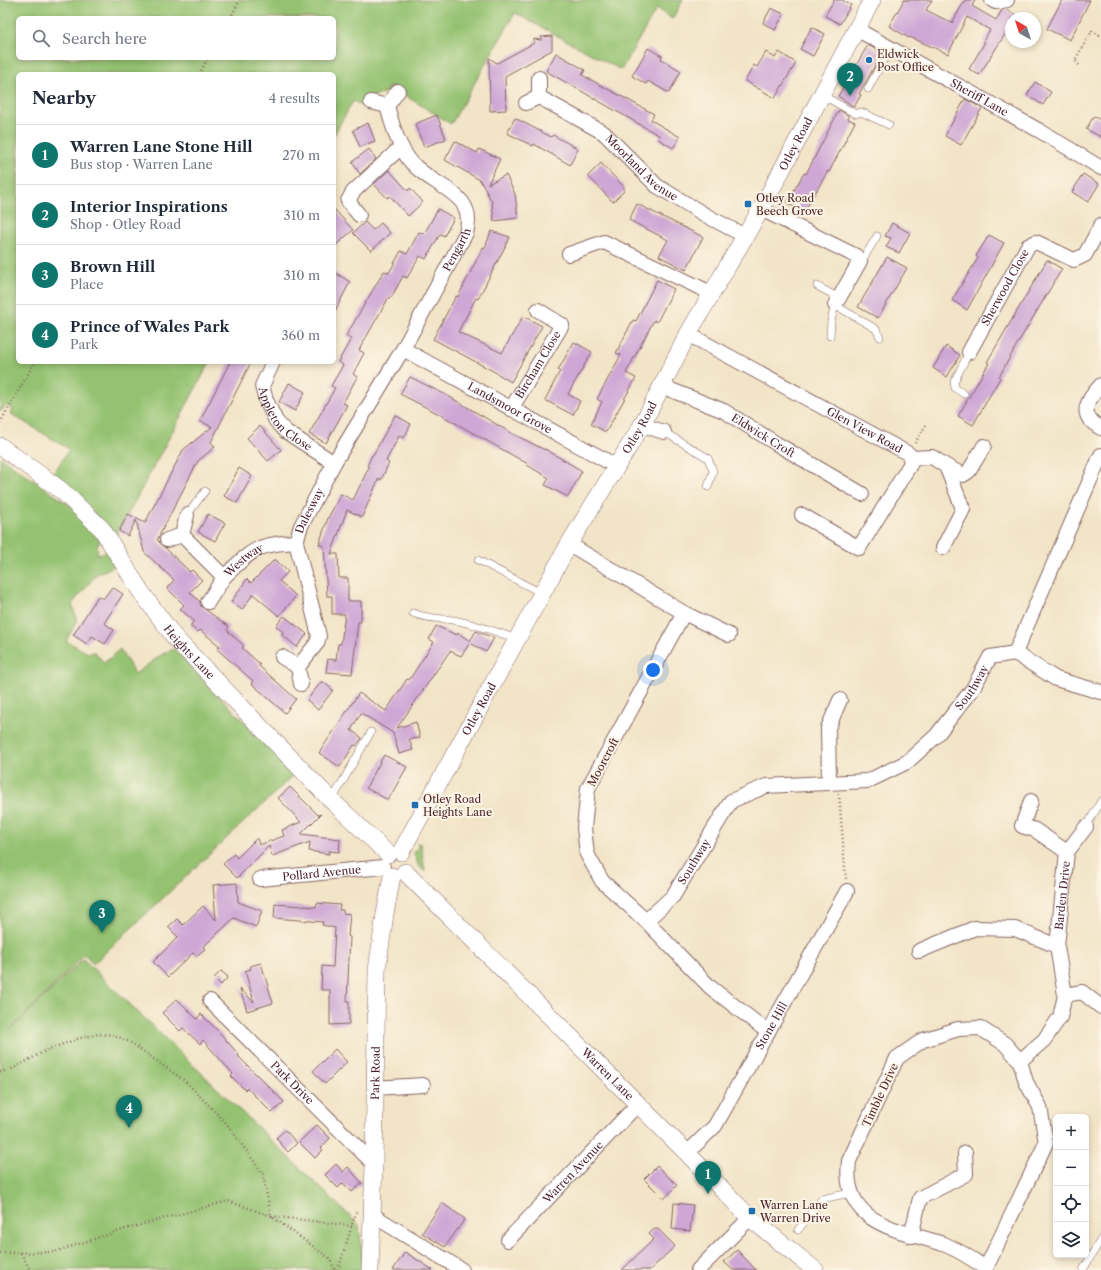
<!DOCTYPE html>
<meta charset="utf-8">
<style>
body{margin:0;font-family:"Libre Caslon Text",serif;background:#f2f2f3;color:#1f2937}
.controls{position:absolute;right:12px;bottom:12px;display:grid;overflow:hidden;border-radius:6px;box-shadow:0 2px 6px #0003}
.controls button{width:36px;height:36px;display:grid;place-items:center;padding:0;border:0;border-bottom:1px solid #e0e1e3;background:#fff;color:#1f2937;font:20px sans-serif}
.compass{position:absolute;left:1005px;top:12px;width:36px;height:36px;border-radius:50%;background:#fff;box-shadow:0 2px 6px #0003;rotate:321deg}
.you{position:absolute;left:653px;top:670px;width:14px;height:14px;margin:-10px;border:3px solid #fff;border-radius:50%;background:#1a73e8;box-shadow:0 0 0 6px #1a73e833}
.badge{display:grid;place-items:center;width:26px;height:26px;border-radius:50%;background:#0f766e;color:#fff;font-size:13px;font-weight:700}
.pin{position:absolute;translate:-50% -33px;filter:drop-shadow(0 1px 2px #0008)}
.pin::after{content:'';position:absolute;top:21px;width:14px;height:12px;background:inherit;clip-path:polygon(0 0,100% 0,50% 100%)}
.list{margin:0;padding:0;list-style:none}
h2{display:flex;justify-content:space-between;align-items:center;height:52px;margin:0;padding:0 16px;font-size:17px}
h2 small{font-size:13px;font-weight:400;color:#747a83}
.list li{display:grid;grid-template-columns:26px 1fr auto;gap:12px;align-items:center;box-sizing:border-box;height:60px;padding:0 16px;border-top:1px solid #e0e1e3}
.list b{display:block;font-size:15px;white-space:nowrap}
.list p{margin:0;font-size:13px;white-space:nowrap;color:#747a83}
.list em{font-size:13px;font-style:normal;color:#747a83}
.icon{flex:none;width:22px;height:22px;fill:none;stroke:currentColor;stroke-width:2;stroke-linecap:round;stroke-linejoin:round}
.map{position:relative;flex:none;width:1101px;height:1270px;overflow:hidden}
.search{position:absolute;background:#fff;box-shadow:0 2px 6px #0003;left:16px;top:16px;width:320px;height:44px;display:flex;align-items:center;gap:10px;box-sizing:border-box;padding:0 14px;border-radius:6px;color:#747a83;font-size:15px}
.panel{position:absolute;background:#fff;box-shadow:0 2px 6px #0003;left:16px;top:72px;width:320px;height:292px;border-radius:6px}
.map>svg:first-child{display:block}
</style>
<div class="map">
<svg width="1101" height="1270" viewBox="0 0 1101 1270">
<rect width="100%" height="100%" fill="#fcf5e5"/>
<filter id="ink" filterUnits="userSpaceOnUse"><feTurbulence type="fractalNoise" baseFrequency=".025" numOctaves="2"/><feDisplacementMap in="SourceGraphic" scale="8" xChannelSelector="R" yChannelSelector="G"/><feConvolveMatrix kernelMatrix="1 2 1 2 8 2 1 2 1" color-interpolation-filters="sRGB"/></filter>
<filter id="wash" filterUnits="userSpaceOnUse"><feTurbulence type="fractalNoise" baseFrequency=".012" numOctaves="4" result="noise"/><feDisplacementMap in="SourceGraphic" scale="16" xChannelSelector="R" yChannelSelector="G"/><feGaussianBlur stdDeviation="0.9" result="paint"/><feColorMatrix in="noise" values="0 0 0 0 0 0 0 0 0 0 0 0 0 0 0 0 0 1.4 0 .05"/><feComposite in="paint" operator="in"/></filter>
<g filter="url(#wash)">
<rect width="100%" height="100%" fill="#f2e4c7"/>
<path fill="#94c271" stroke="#6f704e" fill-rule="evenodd" d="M0,0H683L672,19L657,8L621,70L515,13L451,124L398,91L388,87L386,92L377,96H371L368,108L353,101L334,135V74H18V362H210L115,538L78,494L52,476L69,449L11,414L13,410L6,405L0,412ZM18,18H334V58H18Z
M0,457L72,507L101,541L97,545L98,555L109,550L117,565L97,574L72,604L77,621L66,641L88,653L95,652L104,663L120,649L135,674L164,653L174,649L295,774L93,964L85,954L10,1030L83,959L359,1225L364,1270H0Z
M417,843L421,844L425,872L418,865L414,853L418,847Z"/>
<g id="blocks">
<path fill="#cea7d6" d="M834,0H842L851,5L840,24L825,16Z
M904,0H932L926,10L952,23L965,0H975L972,6L996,20L1002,10L1005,9L1017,16L1015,18H1011V25L979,75L969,69L985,42L983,41L990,30L967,17L948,54L910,37L909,38L889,26Z
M1062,0H1090L1070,40L1047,29Z
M771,8L784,14L775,30L763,23Z
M812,27L825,34L813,56L800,49Z
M552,36V50L505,76L506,110L490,111L489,58L497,63L534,43V39L541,40V37Z
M868,45L882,53L859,94L861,95L854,107L838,96Z
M648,48L662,56L661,59L681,71L669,93L648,81L646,84L632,76Z
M766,52L775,58L779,52L796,63L775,98L745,81L754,65L757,67Z
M556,53L585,70L582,75L654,114L651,120L680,137L673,148L658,139L660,136L546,71Z
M1035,82L1051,92L1043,105L1027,95Z
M965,99L982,108L961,145L945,136Z
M839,110L849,116L848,119L855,122L829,172L828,171L804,212L787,203L804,173L806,174Z
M437,115L446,139L424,147L415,124Z
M1094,116L1101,120V137L1086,129Z
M515,118L551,137L553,135L578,149L570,165L534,144L533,146L507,133Z
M368,123L375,141L360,147L353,130Z
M455,141L477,153L479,149L500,159L488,184L506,175L515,194L518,218L494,221L492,202L480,180L445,160Z
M369,149L376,159L360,174L352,162Z
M601,163L624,187V191L613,202L588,176Z
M389,170L408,191L410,188L423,202L408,216L390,196L387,198L374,184Z
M1083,174L1099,184L1088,202L1072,192Z
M637,204L703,237L686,270L659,256L668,240L629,220Z
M334,209L353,230L334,247Z
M438,209L454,218L444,236L440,234L426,259L420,256L407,278L403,276L391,298L389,297L359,350L364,353L353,374L357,377L343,403L347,405L326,443L309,434L335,388L331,386L343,365L338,362L351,339L346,336L384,271L389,273L401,251L407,254L419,232L424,234Z
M365,222L373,230L381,223L390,233L371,251L353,233Z
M892,223L910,233L899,253L886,247L891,238L885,236Z
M491,231L510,237L478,299L476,298L458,332L502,353L523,316L542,326L511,382L493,371L433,339L456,296L458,297L483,247L485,248Z
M989,235L1004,243L967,310L952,300L978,258L976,256Z
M887,257L907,268L878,318L858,307Z
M1047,260L1062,269L1016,346L999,377L1000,378L973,425L958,416L989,363L987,362Z
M334,272L350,282L334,313Z
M657,280L674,289L657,322L654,320L626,373L636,378L606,432L591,424L602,402L597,399L621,355L616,353L633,320L636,321Z
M574,342L592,352L568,394L580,401L573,415L545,400L560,371L558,370Z
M946,346L960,355L947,377L933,368Z
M230,362H251L211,442L215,447L198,461L157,540L190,572L192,570L202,580L190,592L200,602L201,606L229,627L227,630L244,646L242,648L260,664L259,666L296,699L285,713L251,683L253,681L217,649L220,646L200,630L198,632L190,626L194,621L180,609L184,605L167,588L174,580L144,552L136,520L128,536L119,531L128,514L145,523L183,450L212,427L200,421Z
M410,377L448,396L513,434L545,450V449L582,471L568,497L545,485L549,478L527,465L528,464L441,415L400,394Z
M289,383L305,392L295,411L279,402Z
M395,415L411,424L404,438L399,436L386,461L389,463L381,480L379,478L362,517L347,510L331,554H338L339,578H348V601H361V622H358L352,674L326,672L328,659L336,660L338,644H341L345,614H332V596H327L324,546L319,544L328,518L341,494L353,500L369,467L367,466L372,455H373Z
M260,426L281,450L268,461L247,438Z
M239,468L252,476L237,503L224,496Z
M208,514L225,523L215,541L198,532Z
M275,559L288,572L279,581L296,596L279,616L253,594L242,610L231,602L247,579L251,583Z
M112,587L123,594L104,623L114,630L105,644L92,636L87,644L73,635L98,596L103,599Z
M284,616L307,634L297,647L281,634L283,632L276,626Z
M436,626L457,635L458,633L470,641L476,631L494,638L486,652L470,643L461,656L450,651L397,728L416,722L420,738L409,739L413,750L399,754L393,733L361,713L351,730L362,738L356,746L354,745L340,767L319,753L359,693L386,711L407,679L409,680L434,642L429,639Z
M322,681L333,690L318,710L307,700Z
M384,755L407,767L388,800L366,788Z
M290,787L318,815L321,814L301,834L340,839L339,852L329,851V854L309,851L310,842L272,856L269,846L237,878L223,864L234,854L237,858L257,838L259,845L284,836L282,830L301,822L278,798Z
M237,883L238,902L262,911L256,927L234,918L203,947L205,949L196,956L193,953L168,977L153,962L178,937L168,927L177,919L183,925L203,906L216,920L213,885Z
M317,903L340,905L339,910H343V913L350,914L348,936L350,937L347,1001H349V1024L330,1025V990H321L322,966L333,967L335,928L322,925L323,922L274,918L275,904L316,907Z
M261,963L273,1003L247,1011L240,989L254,1002L245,971L251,969L250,966Z
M221,971L228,977L221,985L214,978Z
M177,999L197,1019L201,1014L220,1033L239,1055L238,1056L284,1102L272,1113L247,1088L245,1090L231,1076L233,1074L203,1040L200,1044L183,1028L180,1031L162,1013Z
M335,1049L347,1062L325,1084L313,1071Z
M317,1125L330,1138L321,1148L323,1150L315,1158L299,1142Z
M285,1130L297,1143L288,1152L276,1138Z
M336,1164L343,1172L348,1167L362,1183L352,1192L343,1183L338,1188L325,1175Z
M657,1166L677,1185L664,1199L644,1179Z
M442,1203L465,1219L445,1247L422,1233Z
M674,1203L693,1205L690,1231L672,1229Z
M654,1229H658L675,1246L650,1270H622L654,1239L649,1234Z
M737,1250L756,1270H733L724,1262Z
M405,1252L433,1270H393Z"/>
</g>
</g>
<g filter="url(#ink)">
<use href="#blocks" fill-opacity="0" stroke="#856462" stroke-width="1"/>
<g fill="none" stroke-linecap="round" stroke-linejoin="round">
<g stroke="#856462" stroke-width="8">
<path id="service" d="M868,89L890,48
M822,95L856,114L861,112L889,125
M860,261L865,256L877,236
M817,286L839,298
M830,336L831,321L835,305L876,329L880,337
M964,394L955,388L954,382L969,352
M664,432L708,458L713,471L708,487
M187,515L205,491
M478,560L543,594
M413,613C426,619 439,618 453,620C475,624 495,631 516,639
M332,800L371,732
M1086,827L1101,801
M798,1230L822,1199L850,1193
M1083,1270L1101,1239"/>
</g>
<g stroke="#856462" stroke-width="16">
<g id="minor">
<path d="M992,0L996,2L1007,0"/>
<path id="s1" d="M856,29L1040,131L1101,168"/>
<path d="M539,78V97"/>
<path id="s2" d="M526,103L539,97L604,133L657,186L707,216L745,236"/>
<path d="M387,106L398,91"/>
<path d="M761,209L856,256L860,261L835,305"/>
<path d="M359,215L348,201L353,192L401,147"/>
<path d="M569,254L604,242L711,293"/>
<path id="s3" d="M688,334L909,454L911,463L859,548L802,515"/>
<path id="s4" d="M403,349L616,466"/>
<path id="s5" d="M969,352L1028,246L1036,242L1074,260L1085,255L1101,225"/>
<path id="s6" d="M273,362L262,386L266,400L276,421L285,431L334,463"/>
<path d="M1101,385C1087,400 1077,415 1101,428"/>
<path id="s7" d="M661,386L724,411L777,444L862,494"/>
<path id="s8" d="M511,409L562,325L538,310"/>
<path d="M642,425L664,432"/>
<path d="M911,458L932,457L946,466L963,509L943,548"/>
<path d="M946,466L963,475L969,471L984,446"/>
<path id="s9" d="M187,515L182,535L224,577C252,550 256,544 296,542"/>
<path d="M167,540L182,535"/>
<path d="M569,544L684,613L588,788L584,828L587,854L602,881L646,921L710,987L768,1032"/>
<path d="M208,602L224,577"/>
<path d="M684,613L729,635"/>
<path d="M1015,653L1056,679L1101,692"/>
<path d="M282,657L298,667"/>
<path id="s10" d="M301,684L298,667L317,643L319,636L296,542L301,526L334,463L403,349L466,233C478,192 434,189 411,162C398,146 393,127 387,106L371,102"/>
<path d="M829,782L828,728L840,700"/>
<path d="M1067,852L1086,827"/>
<path id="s11" d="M260,879L383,867"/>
<path id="s12" d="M646,921L673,896L731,801L766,786L868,781L907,762L936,736L972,690L990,657L1015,653L1101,455"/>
<path d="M919,951L975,928L1015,929L1057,946"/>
<path d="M1065,995L1082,992L1101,1007"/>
<path id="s13" d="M210,1001L374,1164"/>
<path id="s14" d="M1020,1061L1044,1040L1060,1017L1065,995L1057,946L1067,852L1035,830L1022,826L1031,801"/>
<path d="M374,1088L423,1085"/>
<path id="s15" d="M687,1153L715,1126L847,891"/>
<path d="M371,1214L462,1270"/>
<path d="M911,1236L920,1198L966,1174L965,1153"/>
<path id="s16" d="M508,1240L638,1104"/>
<path d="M698,1270L750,1218"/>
<path d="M985,1270L986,1268L1046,1143L1040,1107L1026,1082L1020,1061L1005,1044L980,1028L958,1029L923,1040L897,1058L849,1161C841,1225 898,1229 943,1244C958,1249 973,1260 986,1268"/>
</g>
</g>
<g stroke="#856462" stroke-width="18">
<g id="tertiary">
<path id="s17" d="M0,446L61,490L102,529L141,592L175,638L329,798L388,854"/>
<path id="s18" d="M401,852L569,544L642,425L688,334L761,209L872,0"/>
<path id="s19" d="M405,872L687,1153L750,1218L815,1270"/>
<path id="s20" d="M370,1270L374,1164L377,970L385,914L392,876"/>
</g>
</g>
<path stroke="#856462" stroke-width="2.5" stroke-dasharray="1 3" stroke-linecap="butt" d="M230,18L240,0
M1079,65L1075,60L1092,31L1099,35L1101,32
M199,74L208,58
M0,423L35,362
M915,443L926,425
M839,794L846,879
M0,1072L10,1070L49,1049L80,1038L99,1034L114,1035L130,1042L185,1081L226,1123L263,1174L271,1216L352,1226
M0,1253L54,1252L122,1230L228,1201L271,1216L329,1258L335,1270
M21,1253L30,1270
M338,1270L357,1209"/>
<use href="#service" stroke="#fff" stroke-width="7"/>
<use href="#minor" stroke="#fff" stroke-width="14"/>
<use href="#tertiary" stroke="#fff" stroke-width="17"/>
</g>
</g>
<g fill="#1f6fb2" stroke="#fcf5e5" stroke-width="1.5">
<circle cx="869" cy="60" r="4"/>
<rect x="744" y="200" width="8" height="8" rx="2"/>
<rect x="411" y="801" width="8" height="8" rx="2"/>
<rect x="748" y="1207" width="8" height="8" rx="2"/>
</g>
<g text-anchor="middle" stroke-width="4" stroke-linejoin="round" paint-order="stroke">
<g font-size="11" fill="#4a1f2b" stroke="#fcf5e5" text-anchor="start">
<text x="877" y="58">Eldwick<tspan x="877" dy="13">Post Office</tspan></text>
<text x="756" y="202">Otley Road<tspan x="756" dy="13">Beech Grove</tspan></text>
<text x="423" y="803">Otley Road<tspan x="423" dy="13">Heights Lane</tspan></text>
<text x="760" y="1209">Warren Lane<tspan x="760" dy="13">Warren Drive</tspan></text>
</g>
<g font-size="11" fill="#4a1f2b" stroke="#fcf5e5">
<text dy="4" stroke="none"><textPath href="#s1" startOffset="141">Sheriff Lane</textPath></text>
<text dy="4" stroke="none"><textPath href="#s18" startOffset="811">Otley Road</textPath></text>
<text dy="4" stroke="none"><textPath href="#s2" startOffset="140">Moorland Avenue</textPath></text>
<text dy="4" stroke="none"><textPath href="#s10" startOffset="486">Pengarth</textPath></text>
<text dy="4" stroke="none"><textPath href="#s5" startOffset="74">Sherwood Close</textPath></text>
<text dy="4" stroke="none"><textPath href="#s8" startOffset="52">Bircham Close</textPath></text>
<text dy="4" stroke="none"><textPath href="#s4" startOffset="122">Landsmoor Grove</textPath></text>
<text dy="4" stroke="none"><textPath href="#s6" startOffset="68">Appleton Close</textPath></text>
<text dy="4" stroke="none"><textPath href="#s18" startOffset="487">Otley Road</textPath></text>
<text dy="4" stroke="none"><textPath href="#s3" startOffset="201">Glen View Road</textPath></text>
<text dy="4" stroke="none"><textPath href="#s7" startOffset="114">Eldwick Croft</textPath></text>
<text dy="4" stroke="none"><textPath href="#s10" startOffset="186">Dalesway</textPath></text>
<text dy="4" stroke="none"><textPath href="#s9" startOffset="106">Westway</textPath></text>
<text dy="4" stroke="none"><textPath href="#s17" startOffset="283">Heights Lane</textPath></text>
<text dy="4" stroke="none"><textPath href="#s12" startOffset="431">Southway</textPath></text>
<text dy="4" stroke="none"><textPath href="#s18" startOffset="163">Otley Road</textPath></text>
<text transform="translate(603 762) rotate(-62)" y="4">Moorcroft</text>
<text dy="4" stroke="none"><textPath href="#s12" startOffset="77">Southway</textPath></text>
<text dy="4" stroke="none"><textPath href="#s11" startOffset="62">Pollard Avenue</textPath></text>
<text dy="4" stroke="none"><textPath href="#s14" startOffset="183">Barden Drive</textPath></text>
<text dy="4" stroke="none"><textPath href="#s15" startOffset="154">Stone Hill</textPath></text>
<text dy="4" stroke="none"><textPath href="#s20" startOffset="197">Park Road</textPath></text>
<text dy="4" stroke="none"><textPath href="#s19" startOffset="286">Warren Lane</textPath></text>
<text dy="4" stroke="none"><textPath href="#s13" startOffset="116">Park Drive</textPath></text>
<text transform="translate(880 1095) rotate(-65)" y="4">Timble Drive</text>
<text dy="4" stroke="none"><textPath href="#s16" startOffset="94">Warren Avenue</textPath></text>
</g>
</g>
</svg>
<div class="controls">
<button>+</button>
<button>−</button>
<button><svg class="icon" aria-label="locate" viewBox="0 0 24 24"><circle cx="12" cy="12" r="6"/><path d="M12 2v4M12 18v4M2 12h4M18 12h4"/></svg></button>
<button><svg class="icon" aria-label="layers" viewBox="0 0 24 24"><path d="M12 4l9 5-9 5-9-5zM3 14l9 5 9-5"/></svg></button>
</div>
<svg class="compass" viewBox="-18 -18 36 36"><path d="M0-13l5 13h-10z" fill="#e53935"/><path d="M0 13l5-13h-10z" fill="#747a83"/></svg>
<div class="you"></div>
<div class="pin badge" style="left:708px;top:1194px">1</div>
<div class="pin badge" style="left:850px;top:96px">2</div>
<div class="pin badge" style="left:102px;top:933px">3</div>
<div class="pin badge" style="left:129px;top:1128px">4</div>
<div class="search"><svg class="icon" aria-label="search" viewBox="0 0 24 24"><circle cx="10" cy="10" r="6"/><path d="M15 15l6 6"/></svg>Search here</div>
<section class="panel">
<h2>Nearby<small>4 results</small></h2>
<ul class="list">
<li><span class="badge">1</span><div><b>Warren Lane Stone Hill</b><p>Bus stop · Warren Lane</p></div><em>270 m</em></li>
<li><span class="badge">2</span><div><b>Interior Inspirations</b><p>Shop · Otley Road</p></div><em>310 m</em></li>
<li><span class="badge">3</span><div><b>Brown Hill</b><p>Place</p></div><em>310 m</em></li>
<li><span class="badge">4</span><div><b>Prince of Wales Park</b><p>Park</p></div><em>360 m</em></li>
</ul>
</section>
</div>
